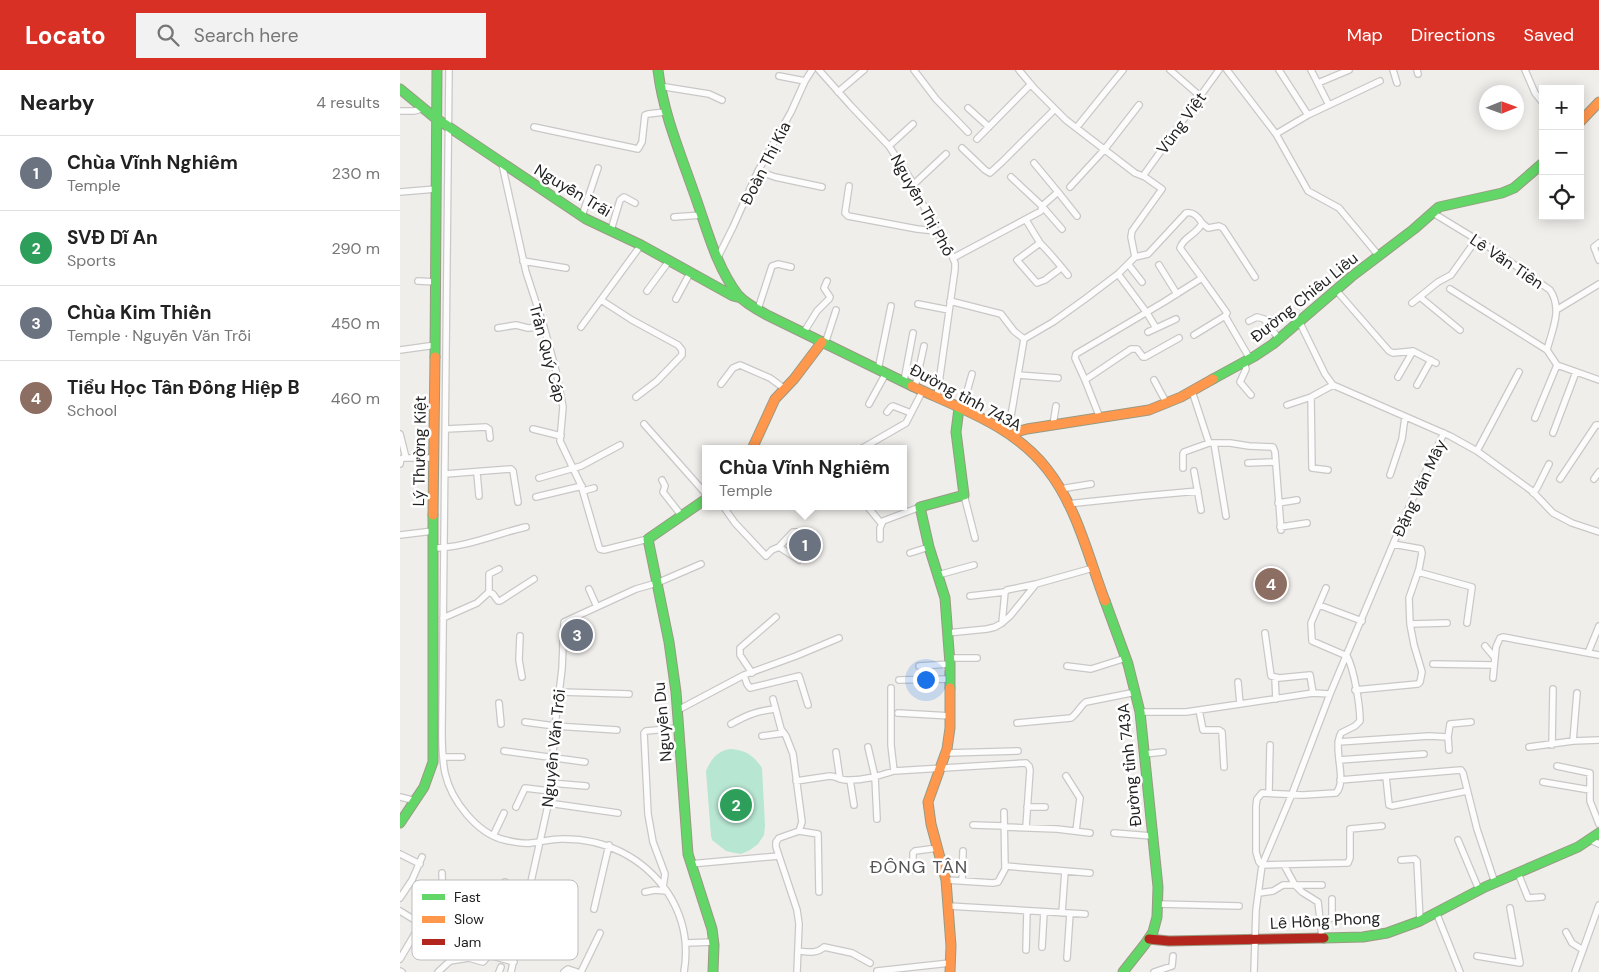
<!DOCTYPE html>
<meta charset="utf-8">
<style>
body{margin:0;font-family:"DM Sans",sans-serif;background:#f2f2f2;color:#222}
.controls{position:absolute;right:15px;top:15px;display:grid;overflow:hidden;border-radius:0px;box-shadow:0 2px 12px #0003}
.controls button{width:45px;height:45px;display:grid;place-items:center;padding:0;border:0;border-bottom:1px solid #e0e0e0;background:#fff;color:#222;font:25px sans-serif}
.compass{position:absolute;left:1079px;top:15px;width:45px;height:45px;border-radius:50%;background:#fff;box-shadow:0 2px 12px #0003;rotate:89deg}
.you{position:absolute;left:525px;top:609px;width:18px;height:18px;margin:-12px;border:4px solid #fff;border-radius:50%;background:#1a73e8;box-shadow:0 0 0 8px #1a73e833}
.badge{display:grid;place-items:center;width:32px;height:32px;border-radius:50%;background:#d93025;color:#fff;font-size:16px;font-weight:700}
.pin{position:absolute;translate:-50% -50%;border:2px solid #fff;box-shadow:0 1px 5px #0006}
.popup{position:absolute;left:302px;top:375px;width:205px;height:65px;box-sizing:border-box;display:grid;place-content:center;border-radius:0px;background:#fff;filter:drop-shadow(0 1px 4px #0005);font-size:16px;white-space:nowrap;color:#767676}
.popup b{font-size:19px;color:#222}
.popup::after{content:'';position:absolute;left:50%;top:100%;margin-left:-10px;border:10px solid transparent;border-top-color:#fff}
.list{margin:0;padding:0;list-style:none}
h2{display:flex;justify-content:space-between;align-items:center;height:65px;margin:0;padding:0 20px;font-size:21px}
h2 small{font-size:16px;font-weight:400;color:#767676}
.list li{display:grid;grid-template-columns:32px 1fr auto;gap:15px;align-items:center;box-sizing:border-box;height:75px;padding:0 20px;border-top:1px solid #e0e0e0}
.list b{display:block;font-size:19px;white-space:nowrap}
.list p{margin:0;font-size:16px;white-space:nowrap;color:#767676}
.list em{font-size:16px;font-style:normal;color:#767676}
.icon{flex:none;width:28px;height:28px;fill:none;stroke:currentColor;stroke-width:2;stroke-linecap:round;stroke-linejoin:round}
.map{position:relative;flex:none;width:1199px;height:902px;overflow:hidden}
header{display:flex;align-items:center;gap:30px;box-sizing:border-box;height:70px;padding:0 25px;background:#d93025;color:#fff}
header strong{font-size:24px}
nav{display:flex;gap:28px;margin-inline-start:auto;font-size:18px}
.search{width:350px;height:45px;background:#f2f2f2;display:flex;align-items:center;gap:12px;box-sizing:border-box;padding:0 18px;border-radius:0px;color:#767676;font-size:19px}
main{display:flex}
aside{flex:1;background:#fff}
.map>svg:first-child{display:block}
</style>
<header>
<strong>Locato</strong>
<div class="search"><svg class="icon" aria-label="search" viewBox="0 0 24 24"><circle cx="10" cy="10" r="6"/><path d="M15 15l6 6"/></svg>Search here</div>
<nav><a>Map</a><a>Directions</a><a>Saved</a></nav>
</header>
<main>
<aside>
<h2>Nearby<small>4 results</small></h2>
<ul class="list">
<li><span class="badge" style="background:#6b7280">1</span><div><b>Chùa Vĩnh Nghiêm</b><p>Temple</p></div><em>230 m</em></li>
<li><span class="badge" style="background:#2e9e5b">2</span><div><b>SVĐ Dĩ An</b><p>Sports</p></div><em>290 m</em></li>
<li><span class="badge" style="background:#6b7280">3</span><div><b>Chùa Kim Thiền</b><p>Temple · Nguyễn Văn Trỗi</p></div><em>450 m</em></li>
<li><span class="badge" style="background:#8d6e63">4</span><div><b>Tiểu Học Tân Đông Hiệp B</b><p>School</p></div><em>460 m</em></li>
</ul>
</aside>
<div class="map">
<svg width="1199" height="902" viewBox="0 0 1199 902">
<rect width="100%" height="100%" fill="#f0eeeb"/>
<path fill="#b7e6d2" d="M331,679C346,680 354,686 362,698L365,756L364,765L358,774L350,780L341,784L335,783L326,781L312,770L311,766L306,701C311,689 318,680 331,679Z"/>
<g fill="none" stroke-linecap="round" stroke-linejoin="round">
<g stroke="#c9c8c7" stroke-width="8">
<path id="street" d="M49,0L42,661C42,675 42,689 45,703C51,730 77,764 105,770C113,772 124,774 131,773C141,772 151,769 161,769C205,768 243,787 268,823C284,848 289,873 284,902
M419,0L451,36L489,76L511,110L536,161L550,181L555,193V199L537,327
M514,0L536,29L568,62
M619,0L634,18L666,50L735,103L745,107L762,119L732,161L731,167L735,187
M770,0L800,26
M827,0L876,64L908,121L939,138L979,186
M879,0L908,45
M911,0L929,35
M993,0L997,13
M1017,0L1018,4
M1125,0L1135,23L1143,33
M379,6L405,11
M918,13L949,0
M259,16L309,24L322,30
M438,22L464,0
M568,38L589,57
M0,41H14L25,38
M134,57L238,79L242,72L245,45L248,44L265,42
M677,57L723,0
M876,64L908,45L980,11
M577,69L631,14
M489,76L513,54
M562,78L585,100L590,103L602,92L655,39
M634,93L658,122L642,136
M102,94L126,202L144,257L156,301L163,337L160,371L181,415L199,477L200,479L204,480L248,469
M358,101L375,107L422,117
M743,106L819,0
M513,115L546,84
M449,116L445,143L448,146L517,159L536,161
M670,117L704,80L739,35
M0,122L36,119
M658,122L677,146
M642,136L662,159
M1033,143L1092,179L1150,220C1163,239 1152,260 1147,280L1157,295L1199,310
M182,146L198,98
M274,147L302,145
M626,150L640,173
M802,153L808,158L819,156L823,158L855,207
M211,160L220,130L224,127L235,133
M1199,173L1194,177L1199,190
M318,187L333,157L358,101L391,42L405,11L412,0
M553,188L641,141L642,136L611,107
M123,191L166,198
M728,194L742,212
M759,195L777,224
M661,198L645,210L637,213L617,190L640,173C650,183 659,194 668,205
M718,204L747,243L756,258
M18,211L36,212
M1050,219L1147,280
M936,220L989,281L993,283L1013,281L1036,293
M247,221L269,191
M1020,227L1060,260
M276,229L290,203
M201,230L232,250L278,275L282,280V285L257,311L236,327
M550,231L601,244L614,261L624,269
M1012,233L1038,212L1051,205L1076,170
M518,234L549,240
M358,239L372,196L378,194L391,197
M1158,239L1199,214
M825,246L850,289
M849,251L857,247L864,249L879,269
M900,253L925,304L933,315L1050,366L1077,381L1132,421L1153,443L1172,453L1199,462
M181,257L241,175
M98,258L116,255L128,258L144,257
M404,262L417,241L429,229L430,227L424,218L427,211
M748,262L776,249
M425,274L436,240
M0,280L36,275
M844,292L846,299L840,312L851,325
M478,300L491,236
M618,305L658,308
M998,307L1013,281
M685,310L675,288L676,284L764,232L802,208L827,243L825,246L794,265
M754,310L767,334
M504,311L513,263
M321,314L333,298L340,295L370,308L385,319
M1017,315L1031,290
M515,317L524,276
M792,321L809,373
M911,327L912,398L928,400
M469,334L486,303
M887,335L911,327L933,315
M562,339L572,304
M487,342L491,337L493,336L511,343
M700,348L685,310L731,279H737L743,287H745L779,268
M1135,348L1157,295
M244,354L306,424
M653,355L656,336
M46,359L86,357L89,359L90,368
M133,359L161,366
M1153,363L1176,302
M0,364L6,388
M608,364L624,269L653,252L685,229L718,204L735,187L748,184L786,143C793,141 799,148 802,153C798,164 783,167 780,178L802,208
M814,373L826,446
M461,379L506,353L523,320
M1077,381L1119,302
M848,393L875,392
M0,394L1,389L3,388H34
M783,398V384L784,382L809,373H830L849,376L873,377L875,382L881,460
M794,401L801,440
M77,403L79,426
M45,404L111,399L113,401L118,432
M990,405L1002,369L1005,347
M139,408L181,396L220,375
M1160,409L1196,355H1199
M1194,409L1199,402
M262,410L265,416L263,422L281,445
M660,419L691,414
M183,421L194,418
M1133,423L1137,418L1149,394
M564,425L575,468
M136,427L182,416
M878,433L897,430
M667,434L743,426L798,421
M323,436L335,453L366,486L372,480L379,477L399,490
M467,436L481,453
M880,457L907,453
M0,465L33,461
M480,469V458L483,451L520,437
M993,474L1013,428L1044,363
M379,477L393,462H399L409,472
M33,478C65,478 95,464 126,457
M510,483L529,477
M1018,502L1072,517L1067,553
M538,505L574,495
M926,518L911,553L912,571L947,586C954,599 960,635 960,651L955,656L941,663C932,680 948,710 936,723L903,725L862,723L857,729L856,736V782L859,792L862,795L948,793L950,788V759L982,756
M189,519L197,537
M89,522L93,524L98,531H100L134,509
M570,526L605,522
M919,535L962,551
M43,548L77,533L89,522V504L99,499
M602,553L605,522L607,520L636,514
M1010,554L1047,553
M547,563L587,559L595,557L602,553L610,546L636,514L693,498
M865,563L871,606L879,608L910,605L913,623L930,624
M120,566L119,590L122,607
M1085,576L1095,588
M1188,583L1199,585
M549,588H577
M1033,594L1094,595
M519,596L550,594
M667,596L691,599L726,588
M352,603L340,585V578L376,547
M344,605L347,614L350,618L399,606L408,635
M875,608L876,629
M1093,608L1096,577L1100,568L1103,567L1188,583L1199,556
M499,610L551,609
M491,618V675L494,701
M160,622L229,624
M373,629L381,659L386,666L393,684L402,752L399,761L379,768L376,772V777L397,840L399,854L397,902
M99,633L101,654
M840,634L913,623
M278,640L344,605L396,586L439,568
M799,640L803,660H819L822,662L824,697
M740,642H786L840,634L838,612
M498,643L551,646
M125,652L155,656L217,660
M617,653L671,648C678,643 680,636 686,632L736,622
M331,654C347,645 357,641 375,639
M362,666L384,663
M1048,667L1049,680
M1173,671L1177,623
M938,672L1029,666L1048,667L1050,654L1071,652
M1152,675L1153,619
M468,677L475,707L477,749
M1129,677L1173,671L1199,670
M104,681L185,692
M436,682L440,709
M546,683L618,681
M744,684L763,682
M43,687H62
M939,690L1024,684
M1157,696L1190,703V731L1199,754
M666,706L680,728L676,761
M986,707L989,735L992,736L1067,721
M450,710L454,735
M940,710L1061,700L1063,703L1077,759L1095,813
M396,711L430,706C436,706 440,710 446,710C462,711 478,706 494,701L626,693L629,696L630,700L626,757
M1143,712L1190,720
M151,713L186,716
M869,722L870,675
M0,727L16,731
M148,733L218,743
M116,737L125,718L150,721
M627,737H645
M573,755L604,756
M604,757L657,759L690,763
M399,761L418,764L419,822
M714,763L752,766
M93,766L104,743
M1058,770L1079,820
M1191,770L1199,774
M0,784L20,794
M1001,790L1015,789L1017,791L1020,851
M290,794L379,786
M884,795L895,815L902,822L918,832L922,867
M605,796L690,803
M513,800V783L515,781L538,778
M42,803L44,873
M1118,803L1128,828L1142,827
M546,810L593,813L598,812L605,799L604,742
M562,811L563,781
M105,812V820L127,826
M263,817L265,804L253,772L248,744L244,663L246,661L278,658
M245,822L255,820L266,821
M859,823L873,821L883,815H922
M0,828L12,810L22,787
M757,834L839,836
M548,836L685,844
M194,839L209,775
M0,841L18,852L20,855L0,889
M1036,842L1060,902
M662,843L665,801
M65,846L70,845L86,819L105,820
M920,850L932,848V829
M20,855L27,840
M1166,862L1172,873L1183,880
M119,872L143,880
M286,873L314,872
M642,877L644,842
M626,880L627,841
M398,881C408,882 417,884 424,877L452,883L470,893
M1077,886L1120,893L1110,838
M69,888L83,892L89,885L114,892
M667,888L670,843
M0,901L2,902
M477,901L550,893
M38,902L50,891L69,888L74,875L82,861L97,848L95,842L77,834
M99,902L101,897
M111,902L150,726L155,656L162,599L164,552L236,519L257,513L301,494
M164,902L168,899L177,902
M181,902L200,863
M754,902L772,896L773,886
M854,902L856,840L862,795L892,724L930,624L993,474L1021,479L1022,483L1019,499L1009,528L1010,554L1014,575L1022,602L1020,612L1018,614L955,620
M1175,902L1199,835"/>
</g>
<g stroke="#999a82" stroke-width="11">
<path id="fast" d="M258,0C263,42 279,80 293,120C306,155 315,195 338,225C346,234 358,240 369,246L512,316
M0,19L34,47L186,149L241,175L333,226L341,228
M35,287L37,0
M813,309L855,286L873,274L951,207L1014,159L1039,137L1102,123L1114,118L1143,93
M306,429L248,469L269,572L276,622L288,784L312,859L314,875L313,902
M705,531L728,594L740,642L758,817L757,847L753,862L745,874L723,902
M550,618V594L545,528L529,477L520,437L564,425L556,362L559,338
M0,753L24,717L33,692V445
M924,868L963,867L987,863L1020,851L1085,817L1178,777L1199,763"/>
</g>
<g stroke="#999a82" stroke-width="11">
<path id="slow" d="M1180,52L1199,32
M512,316C559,338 614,356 647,399C677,437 688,486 705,531
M609,364L627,359L749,340L781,327L813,309
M352,379L375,329L394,309L422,272
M33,445L35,287
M550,618V658L547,679L528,732L531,754L546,810L551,876L550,902"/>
</g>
<g stroke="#999a82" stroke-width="11">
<path id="jam" d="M749,869L769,871L924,868"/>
</g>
<use href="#street" stroke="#fdfcfc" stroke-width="5.5"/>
<use href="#fast" stroke="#63d668" stroke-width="9"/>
<use href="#slow" stroke="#ff974d" stroke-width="9"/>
<use href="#jam" stroke="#b3261e" stroke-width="9"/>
</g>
<g text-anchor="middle" stroke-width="5" stroke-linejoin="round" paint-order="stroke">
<g font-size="16" fill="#222" stroke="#fff">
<text transform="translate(781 53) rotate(-54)" y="6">Vũng Việt</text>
<text transform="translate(365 93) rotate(-63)" y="6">Đoàn Thị Kia</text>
<text transform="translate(173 120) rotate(31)" y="6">Nguyễn Trãi</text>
<text transform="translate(523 135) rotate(61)" y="6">Nguyễn Thị Phố</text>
<text transform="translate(1107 191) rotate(34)" y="6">Lê Văn Tiên</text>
<text transform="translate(904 227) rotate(-39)" y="6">Đường Chiêu Liêu</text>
<text transform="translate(148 283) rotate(75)" y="6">Trần Quý Cáp</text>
<text transform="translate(566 327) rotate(28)" y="6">Đường tỉnh 743A</text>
<text transform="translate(19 381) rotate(-89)" y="6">Lý Thường Kiệt</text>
<text transform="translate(1019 418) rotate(-65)" y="6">Đặng Văn Mây</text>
<text transform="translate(262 652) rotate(-95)" y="6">Nguyễn Du</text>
<text transform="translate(153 678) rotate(-84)" y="6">Nguyễn Văn Trỗi</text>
<text transform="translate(729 695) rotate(-96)" y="6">Đường tỉnh 743A</text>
<text transform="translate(925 850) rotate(-3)" y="6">Lê Hồng Phong</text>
</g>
<g font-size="18" letter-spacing="1" fill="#555" stroke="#fff">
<text x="519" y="803">ĐÔNG TÂN</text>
</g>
</g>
<rect x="12" y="810" width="166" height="80" rx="8" fill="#fff" stroke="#bdbdbd" stroke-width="1"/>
<rect x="22" y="824" width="23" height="6" fill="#63d668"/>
<rect x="22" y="846" width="23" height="7" fill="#ff974d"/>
<rect x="22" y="869" width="23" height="6" fill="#b3261e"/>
<g font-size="14" fill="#222">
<text x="54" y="832">Fast</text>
<text x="54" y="854">Slow</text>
<text x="54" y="877">Jam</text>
</g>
</svg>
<div class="controls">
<button>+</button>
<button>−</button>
<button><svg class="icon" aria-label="locate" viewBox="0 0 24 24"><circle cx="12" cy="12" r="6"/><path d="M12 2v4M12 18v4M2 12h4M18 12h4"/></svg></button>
</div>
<svg class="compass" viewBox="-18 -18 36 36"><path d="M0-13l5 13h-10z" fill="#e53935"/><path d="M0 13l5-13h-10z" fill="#767676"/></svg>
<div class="you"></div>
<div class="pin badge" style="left:405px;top:475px;background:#6b7280">1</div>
<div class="popup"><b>Chùa Vĩnh Nghiêm</b>Temple</div>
<div class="pin badge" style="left:336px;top:735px;background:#2e9e5b">2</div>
<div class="pin badge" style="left:177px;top:565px;background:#6b7280">3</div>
<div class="pin badge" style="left:871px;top:514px;background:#8d6e63">4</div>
</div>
</main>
